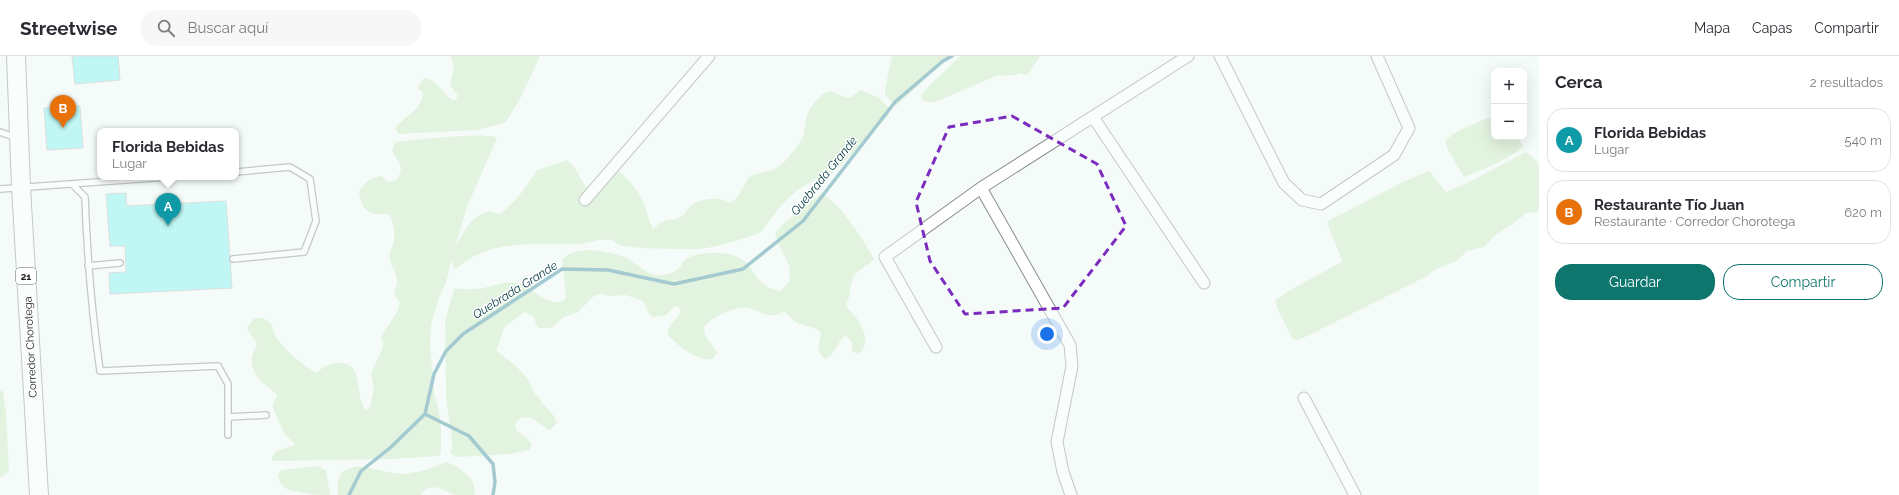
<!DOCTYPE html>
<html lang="es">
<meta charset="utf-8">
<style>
body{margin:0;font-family:Raleway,sans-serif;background:#f7f7f7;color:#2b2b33}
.controls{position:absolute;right:12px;top:12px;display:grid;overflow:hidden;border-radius:8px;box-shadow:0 4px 16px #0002}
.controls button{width:36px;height:36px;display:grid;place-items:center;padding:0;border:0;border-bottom:1px solid #e1e1e2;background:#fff;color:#2b2b33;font:20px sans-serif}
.you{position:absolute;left:1047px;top:278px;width:14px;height:14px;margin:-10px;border:3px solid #fff;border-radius:50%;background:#1a73e8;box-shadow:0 0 0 6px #1a73e833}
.badge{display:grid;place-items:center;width:26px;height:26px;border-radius:50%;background:#0f766e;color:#fff;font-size:13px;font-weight:700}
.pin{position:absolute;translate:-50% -33px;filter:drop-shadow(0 1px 2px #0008)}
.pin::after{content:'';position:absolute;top:21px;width:14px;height:12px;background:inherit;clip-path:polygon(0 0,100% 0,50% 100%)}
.popup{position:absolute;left:97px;top:72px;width:142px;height:52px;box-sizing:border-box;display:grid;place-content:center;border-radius:8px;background:#fff;filter:drop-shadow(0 1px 3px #0005);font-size:13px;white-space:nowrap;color:#7c7c81}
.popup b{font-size:15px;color:#2b2b33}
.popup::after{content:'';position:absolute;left:50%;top:100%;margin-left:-8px;border:8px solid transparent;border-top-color:#fff}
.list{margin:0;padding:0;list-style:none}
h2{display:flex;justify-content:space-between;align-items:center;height:52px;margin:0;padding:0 16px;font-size:17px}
h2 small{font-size:13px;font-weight:400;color:#7c7c81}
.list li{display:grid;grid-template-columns:26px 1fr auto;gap:12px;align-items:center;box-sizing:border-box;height:64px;margin:0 8px 8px;padding:0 8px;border:1px solid #e1e1e2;border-radius:16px}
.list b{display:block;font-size:15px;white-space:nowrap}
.list p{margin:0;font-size:13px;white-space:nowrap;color:#7c7c81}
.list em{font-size:13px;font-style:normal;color:#7c7c81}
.actions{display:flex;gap:8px;padding:12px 16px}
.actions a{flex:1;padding:9px 0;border:1px solid #0f766e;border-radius:16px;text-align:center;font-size:14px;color:#0f766e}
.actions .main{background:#0f766e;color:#fff}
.icon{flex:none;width:22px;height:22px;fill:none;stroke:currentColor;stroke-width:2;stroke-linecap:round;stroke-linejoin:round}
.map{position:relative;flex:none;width:1539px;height:439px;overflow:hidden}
header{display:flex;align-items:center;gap:24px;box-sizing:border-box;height:56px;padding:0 20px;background:#fff;border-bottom:1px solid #e1e1e2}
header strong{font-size:19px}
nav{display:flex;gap:22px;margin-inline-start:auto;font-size:14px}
.search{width:280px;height:36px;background:#f7f7f7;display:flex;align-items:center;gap:10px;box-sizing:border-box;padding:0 14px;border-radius:16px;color:#7c7c81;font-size:15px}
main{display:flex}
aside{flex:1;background:#fff}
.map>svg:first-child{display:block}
</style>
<header>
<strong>Streetwise</strong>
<div class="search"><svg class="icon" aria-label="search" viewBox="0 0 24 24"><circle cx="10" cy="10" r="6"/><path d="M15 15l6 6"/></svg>Buscar aquí</div>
<nav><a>Mapa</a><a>Capas</a><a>Compartir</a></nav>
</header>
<main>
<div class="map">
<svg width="1539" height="439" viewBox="0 0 1539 439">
<rect width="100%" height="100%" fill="#f4fbf9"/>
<path fill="#cde9bf" d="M451,0H540L521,41L506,66L477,74L399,78L395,73C403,61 423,53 423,37L418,32L424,22C438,23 443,39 454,45L458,40L450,29L454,10Z
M892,0H950L896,50L885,39V33Z
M960,0H1040L1030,16L1025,19L1019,17L1015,19L996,20L933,47L922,44L921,39L924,35Z
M861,34L879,42L890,53L888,60L841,109L823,124L820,122C788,135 781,151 761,176L757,178C735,185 714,193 692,193C677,193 631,193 619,189C616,188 614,185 611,184C600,182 588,188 578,188C542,190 500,182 468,204C463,206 460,211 456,213L453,212L452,202L446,227L440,239L431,268L430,288L434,336L439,356L441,373V397L439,400L391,403L274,405L272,404V401L276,395L293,390L295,388C283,380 278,363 272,350L277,340C273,333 268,332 263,327C251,316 248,302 257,289C256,282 249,279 247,272L253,263L263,262L271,267C273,271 274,277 276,281C286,296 302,309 317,317C322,311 328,308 336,307C366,303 353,339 366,354L370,351L374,333L371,317L381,296L383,288L381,281L397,256L400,246C389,237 398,233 397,224C396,214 388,207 390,197C390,194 393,191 393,188C396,178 394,166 388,158C369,159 363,157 359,137C362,127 372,121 381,120L389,126L397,124C405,108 399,109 392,95L395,86C411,84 488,75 497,82L467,151L454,194C463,177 470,160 490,155L499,158C517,147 525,131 537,114L567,104C580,113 580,129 592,135L614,117L619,116C631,124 639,136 645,150C648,157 649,169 654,173C663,160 673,167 682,160C686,157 689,151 693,148C704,142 719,140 729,147L736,143L749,121C762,114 773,118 784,106C792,98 800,88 804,78C805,74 804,68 806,63C809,52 819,37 831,35L844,41H851Z
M1494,60V81H1518L1523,90C1516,100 1477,116 1464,121L1448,94L1445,85C1455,74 1480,65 1494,60Z
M1526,96L1534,102L1539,110V153L1537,156L1526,157L1513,168L1494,180L1484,191L1467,195L1457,205L1436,213L1427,220L1301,283L1296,284L1292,282L1278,254L1275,244L1292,233L1340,207L1342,204L1327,167L1330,164L1403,126L1429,115L1446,136L1467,127Z
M822,137C843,151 862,182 874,203C868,211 859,212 854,220C849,228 852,239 846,248C847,252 848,252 851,255C861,266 873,288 858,298L852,295V286L846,279C837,285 835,299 825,303C816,296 819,286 821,277C815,269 807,272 798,267C791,265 790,257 782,256C770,265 760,254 748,252C734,250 712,261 704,271L705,279L717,296L713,303C697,306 677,289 667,278C668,267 680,262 681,253L676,250L664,260L653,261L649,258L645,248L641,244L625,239L610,240L600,238L594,240L578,256L564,261L551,272H539L536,268L534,261L525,256C518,259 514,266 506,269C501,277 501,286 496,294L516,310L527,322L535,338L554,360L557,367L551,373L549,374L531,362L522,361L515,368L517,375L528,383L532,389L529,394L510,398L457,401L451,398L452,386L446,340L445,266L454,233C461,232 468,234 475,233C492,232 507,222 523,229C537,235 548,252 564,244L566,240L562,204C573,188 611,195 626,202C636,207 645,218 658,219C665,220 675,217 680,211C682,209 683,205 685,204C697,195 720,196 733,199C751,204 756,226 769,232C772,233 777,234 781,235L790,225L789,209L779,189L775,177L781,170Z
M0,334L3,336L6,357L9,416L0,422Z
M446,406C459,410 478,424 475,439C469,439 461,439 455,439C443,435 431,424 421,439H338C334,392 379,418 402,418C419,417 431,412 446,406Z
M317,410L326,414L330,439C321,439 313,439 305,437C292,434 281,436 278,420L281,414Z"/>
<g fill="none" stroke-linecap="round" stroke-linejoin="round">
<path stroke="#428f9e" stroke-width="3.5" d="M425,358L469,380L493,408L495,426L493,439
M349,439L361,415L390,392L425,358L434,318L446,295L463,278L562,213L608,214L674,228L743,213L803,165L895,46L943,5L952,0"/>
</g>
<path fill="#81f1ee" stroke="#b8bfbe" d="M72,0H118L120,24L75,28Z
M80,50L83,92L47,94L44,52Z
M126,137L127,150L226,145L232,232L110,238L109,217L126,216L125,190H110L106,138Z"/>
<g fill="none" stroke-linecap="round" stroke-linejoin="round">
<g stroke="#878d8b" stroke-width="8">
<path id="service" d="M0,76L17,82
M73,129L85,141C87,200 92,257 100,315L218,310L228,328V379
M0,133L168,121
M233,203L304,196L316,165L310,123L290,111L236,116
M88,210L120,207
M228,361L266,359"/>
</g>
<g stroke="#878d8b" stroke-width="13">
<path id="minor" d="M1220,0L1284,127L1302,144L1321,148L1394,99L1409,72L1377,0
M1093,61L1204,227
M585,144L709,0
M936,291L885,201L981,132
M1304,342L1355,439
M1071,439L1063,416L1057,386L1072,310L1070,289L981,132L1188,0"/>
</g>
<g stroke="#878d8b" stroke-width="20">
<path id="primary" d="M16,0L21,131L39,439"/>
</g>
<use href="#service" stroke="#fff" stroke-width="5.5"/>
<use href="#minor" stroke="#fff" stroke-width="11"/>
<use href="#primary" stroke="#fff" stroke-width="18"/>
</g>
<path d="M0 0H1539V439H0ZM1012,60L1097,108L1126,170L1063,252L965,258L930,205L916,146L949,71Z" fill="#f4fbf9" fill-opacity=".55" fill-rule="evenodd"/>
<path fill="none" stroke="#7b2cbf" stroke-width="3" stroke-dasharray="8 5" stroke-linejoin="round" d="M1012,60L1097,108L1126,170L1063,252L965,258L930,205L916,146L949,71Z"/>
<g text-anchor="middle" stroke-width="3" stroke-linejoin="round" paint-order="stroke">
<rect fill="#fff" stroke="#626464" stroke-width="1" x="16" y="212" width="20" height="16" rx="3"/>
<g font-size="10" font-weight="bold" fill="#1f2221">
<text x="26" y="224">21</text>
</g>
<g font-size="11" fill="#1f2221" stroke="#fff">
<text transform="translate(30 291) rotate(-93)" y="4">Corredor Chorotega</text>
</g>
<g font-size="12" font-style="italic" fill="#033841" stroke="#fff">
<text transform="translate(824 120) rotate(-51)" y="4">Quebrada Grande</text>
<text transform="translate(515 234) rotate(-32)" y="4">Quebrada Grande</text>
</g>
</g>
</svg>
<div class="controls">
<button>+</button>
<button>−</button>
</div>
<div class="you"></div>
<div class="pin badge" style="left:168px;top:170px;background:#0f9aa8">A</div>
<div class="popup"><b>Florida Bebidas</b>Lugar</div>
<div class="pin badge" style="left:63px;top:72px;background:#e8710a">B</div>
</div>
<aside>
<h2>Cerca<small>2 resultados</small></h2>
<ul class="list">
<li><span class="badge" style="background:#0f9aa8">A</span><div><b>Florida Bebidas</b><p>Lugar</p></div><em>540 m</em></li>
<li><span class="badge" style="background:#e8710a">B</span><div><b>Restaurante Tío Juan</b><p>Restaurante · Corredor Chorotega</p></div><em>620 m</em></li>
</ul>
<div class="actions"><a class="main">Guardar</a><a>Compartir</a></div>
</aside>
</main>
